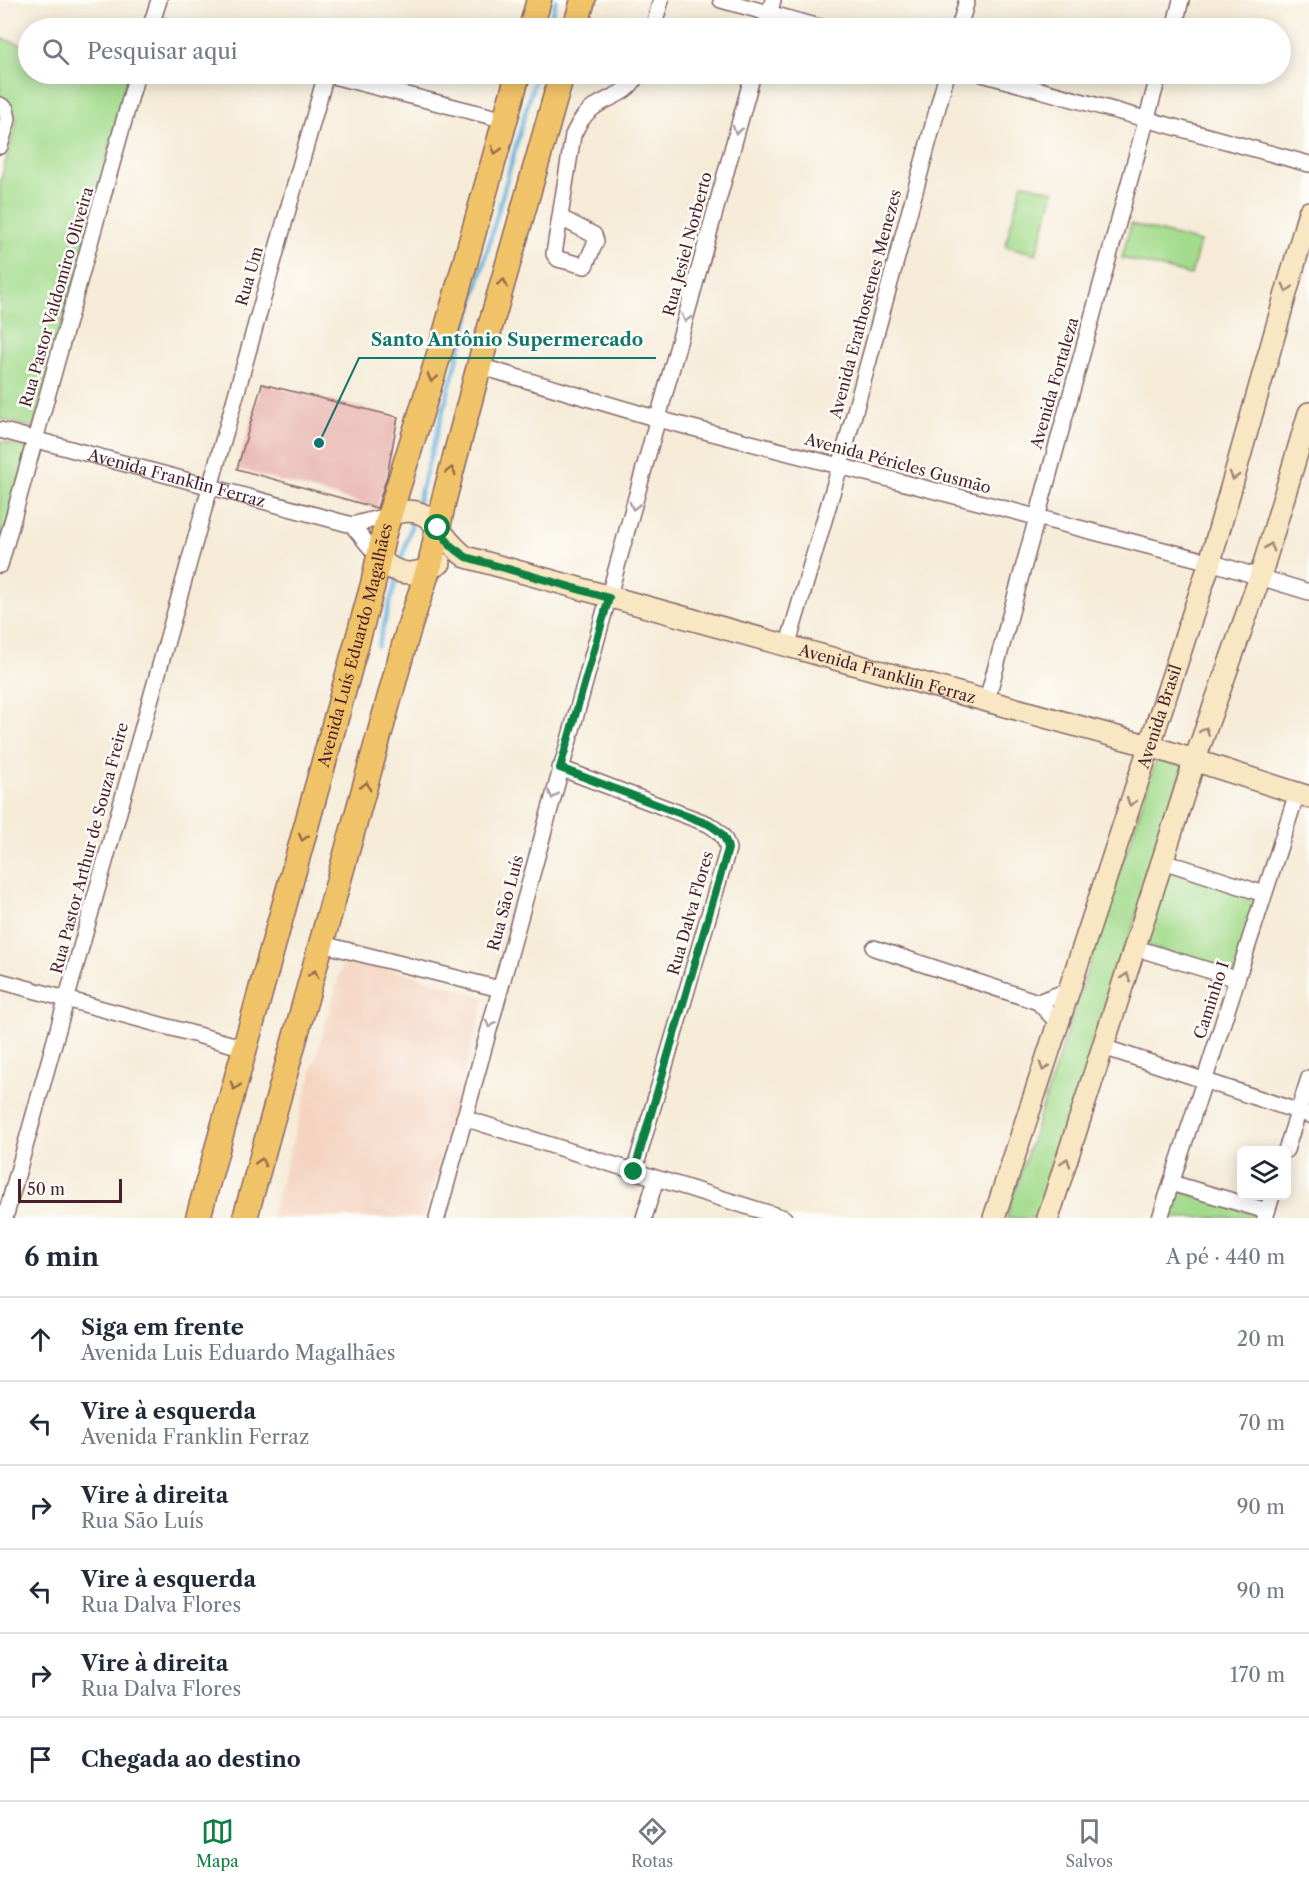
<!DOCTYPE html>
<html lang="pt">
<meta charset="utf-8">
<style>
body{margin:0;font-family:"Libre Caslon Text",serif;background:#f2f2f3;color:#1f2937}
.controls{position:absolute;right:18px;bottom:18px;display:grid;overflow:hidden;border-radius:9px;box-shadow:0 3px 15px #0003}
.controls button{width:54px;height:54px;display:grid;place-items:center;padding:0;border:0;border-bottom:2px solid #e0e1e3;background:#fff;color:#1f2937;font:30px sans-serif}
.scale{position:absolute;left:18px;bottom:15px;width:104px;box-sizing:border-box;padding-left:6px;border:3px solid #4a1f2b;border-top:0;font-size:16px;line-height:21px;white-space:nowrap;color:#4a1f2b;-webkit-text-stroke:4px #fdfcf7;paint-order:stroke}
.stop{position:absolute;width:18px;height:18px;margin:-14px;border:4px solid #0b8043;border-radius:50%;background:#fff}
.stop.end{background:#0b8043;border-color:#fff;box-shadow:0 2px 6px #0008}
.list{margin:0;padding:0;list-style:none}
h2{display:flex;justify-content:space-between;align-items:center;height:78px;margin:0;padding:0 24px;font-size:26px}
h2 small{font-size:20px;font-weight:400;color:#747a83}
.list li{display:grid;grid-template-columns:39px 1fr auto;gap:18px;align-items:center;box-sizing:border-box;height:84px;padding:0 24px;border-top:2px solid #e0e1e3}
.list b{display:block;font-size:22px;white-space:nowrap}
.list p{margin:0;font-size:20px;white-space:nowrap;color:#747a83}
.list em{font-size:20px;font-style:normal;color:#747a83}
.icon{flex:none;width:33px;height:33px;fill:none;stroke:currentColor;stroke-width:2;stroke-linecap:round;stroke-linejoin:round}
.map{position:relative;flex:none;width:1309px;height:1218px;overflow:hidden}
.search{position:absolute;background:#fff;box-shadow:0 3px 15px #0003;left:18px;right:18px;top:18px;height:66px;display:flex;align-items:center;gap:15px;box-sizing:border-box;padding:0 21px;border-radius:33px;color:#747a83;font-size:22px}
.sheet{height:582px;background:#fff}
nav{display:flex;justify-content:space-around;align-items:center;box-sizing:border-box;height:84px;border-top:2px solid #e0e1e3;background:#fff;font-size:16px;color:#747a83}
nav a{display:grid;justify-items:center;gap:3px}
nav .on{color:#0b8043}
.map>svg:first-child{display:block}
</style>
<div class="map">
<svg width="1309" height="1218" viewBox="0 0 1309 1218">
<rect width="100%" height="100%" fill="#fdfcf7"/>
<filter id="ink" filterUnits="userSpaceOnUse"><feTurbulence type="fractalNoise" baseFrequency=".0167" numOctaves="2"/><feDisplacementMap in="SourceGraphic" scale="12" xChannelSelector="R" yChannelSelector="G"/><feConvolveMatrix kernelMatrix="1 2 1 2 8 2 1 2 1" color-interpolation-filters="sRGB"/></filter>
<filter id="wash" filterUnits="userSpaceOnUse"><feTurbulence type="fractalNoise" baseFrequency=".008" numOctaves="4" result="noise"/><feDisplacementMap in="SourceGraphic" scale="24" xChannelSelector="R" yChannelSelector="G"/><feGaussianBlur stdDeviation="1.35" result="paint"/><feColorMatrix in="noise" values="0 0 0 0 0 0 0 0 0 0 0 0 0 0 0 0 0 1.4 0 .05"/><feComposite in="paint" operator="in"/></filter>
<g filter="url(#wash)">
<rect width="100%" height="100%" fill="#f5ebd7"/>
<path fill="#f4d3c0" d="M345,955L485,997L424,1218H271Z"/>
<path fill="#a3db8c" stroke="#767d5c" stroke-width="1.5" d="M0,38L28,46V74L129,76L34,428L0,419V183L17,119L9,103L0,98Z
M1022,183L1054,191L1036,254L1005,246Z
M1131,224L1200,242L1191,275L1122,258Z
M0,441L28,448L0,552Z
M1156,761L1184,765L1040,1218H1006Z
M1169,869L1259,896L1236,973L1146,946Z
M1179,1190L1262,1217L1170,1218Z"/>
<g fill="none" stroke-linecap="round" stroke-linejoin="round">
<path stroke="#63b1dd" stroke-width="4.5" d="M548,28L556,0
M417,505L536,74
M400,566L413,519
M378,646L397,577"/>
</g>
<g id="blocks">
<path fill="#e7b0aa" d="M262,384L398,417L387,476L377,508L237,469Z"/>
</g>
</g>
<g filter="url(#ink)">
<use href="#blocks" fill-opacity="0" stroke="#866667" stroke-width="1.5"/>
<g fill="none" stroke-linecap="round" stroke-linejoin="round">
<g stroke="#866667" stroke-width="18">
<g id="street">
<path d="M721,0L823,28"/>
<path d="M152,23L171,28"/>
<path d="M150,28L159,0"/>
<path d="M653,28L661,0"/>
<path d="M765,28L773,0"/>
<path d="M959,28L967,0"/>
<path d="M1174,28L1181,0"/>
<path d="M325,74L505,120"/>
<path d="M982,74L1309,164"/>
<path d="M0,105L6,109L8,119L0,146"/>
<path d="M561,218L594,235L596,241L585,266L558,259L554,254L573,135C578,125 583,115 593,108C609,96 630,94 637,74"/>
<path d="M479,366L658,419L1210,562L1309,592"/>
<path id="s1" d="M0,430L352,525L390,515"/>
<path d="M352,525L379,558"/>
<path d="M0,565L137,74"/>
<path d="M787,647L840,466L947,74"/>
<path d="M986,703L1159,74"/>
<path d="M560,768L708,824C719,831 725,836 728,849L634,1172"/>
<path d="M1163,861L1264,894"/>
<path d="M322,944L500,989"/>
<path d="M874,948L1038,1002L1058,1023"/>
<path d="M1136,948L1237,979"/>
<path d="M0,981L245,1048"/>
<path d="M1038,1002L1070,990"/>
<path d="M1103,1047L1309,1115"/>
<path d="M464,1118L784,1218"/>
<path d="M1286,1150L1309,1078"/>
<path d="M1171,1183L1267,1211"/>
<path d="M5,1218L326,74"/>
<path d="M437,1218L753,74"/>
<path d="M644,1218L656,1179"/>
<path d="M1160,1218L1297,793"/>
<path d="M1265,1218L1272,1196"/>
</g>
</g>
<g stroke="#866667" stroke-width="24">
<g id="secondary">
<path id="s2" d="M390,515C434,499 436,537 466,557L1150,746L1309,797"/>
<path d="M379,558C398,578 417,576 440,563"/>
<path id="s3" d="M994,1218L1210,562L1309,212"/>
<path d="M1048,1218L1194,762L1260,577L1309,413"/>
</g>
</g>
<g stroke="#866667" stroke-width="27">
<g id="primary">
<path d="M531,28L539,0"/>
<path d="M575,28L583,0"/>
<path id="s4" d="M198,1218L373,584L384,533L444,338L518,74"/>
<path d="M245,1218L408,631L431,561L444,499L479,366L562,74"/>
</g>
</g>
<use href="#street" stroke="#fff" stroke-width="15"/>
<use href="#secondary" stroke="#f9e7c3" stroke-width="21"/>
<use href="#primary" stroke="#f1c369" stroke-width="24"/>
</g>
<defs><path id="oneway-chevron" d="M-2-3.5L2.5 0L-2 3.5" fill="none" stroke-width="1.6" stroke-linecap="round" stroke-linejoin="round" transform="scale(1.5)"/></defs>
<g stroke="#ae9aa0">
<use href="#oneway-chevron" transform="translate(737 130) rotate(105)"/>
<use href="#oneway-chevron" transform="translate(686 318) rotate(105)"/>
<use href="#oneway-chevron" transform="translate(634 506) rotate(105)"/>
<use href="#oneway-chevron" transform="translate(553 795) rotate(105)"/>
<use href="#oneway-chevron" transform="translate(490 1024) rotate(106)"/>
</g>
<g stroke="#956947">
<use href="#oneway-chevron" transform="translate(496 150) rotate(106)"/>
<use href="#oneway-chevron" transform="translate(503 283) rotate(-74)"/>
<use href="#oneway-chevron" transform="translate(432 378) rotate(106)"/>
<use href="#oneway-chevron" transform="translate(451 471) rotate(-75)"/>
<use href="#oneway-chevron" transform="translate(366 786) rotate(-75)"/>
<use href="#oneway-chevron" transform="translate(303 837) rotate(105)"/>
<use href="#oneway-chevron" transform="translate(314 974) rotate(-74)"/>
<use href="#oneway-chevron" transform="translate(235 1086) rotate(106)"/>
<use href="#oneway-chevron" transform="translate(261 1162) rotate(-74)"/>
</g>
<g stroke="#a28377">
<use href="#oneway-chevron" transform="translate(1287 288) rotate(106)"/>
<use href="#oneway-chevron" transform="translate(1234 476) rotate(106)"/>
<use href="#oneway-chevron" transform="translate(1270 547) rotate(-73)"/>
<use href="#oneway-chevron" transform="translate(1205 731) rotate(-70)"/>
<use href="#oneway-chevron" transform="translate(1131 802) rotate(108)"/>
<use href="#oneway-chevron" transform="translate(1126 977) rotate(-72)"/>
<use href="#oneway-chevron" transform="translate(1044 1067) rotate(108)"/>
<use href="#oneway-chevron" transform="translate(1066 1162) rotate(-72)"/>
</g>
</g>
<g fill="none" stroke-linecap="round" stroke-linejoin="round" filter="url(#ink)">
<path stroke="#0b8043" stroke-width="8" d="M438,528L451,546L466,557L609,598L560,768L708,824C720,831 726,836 728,849L634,1172"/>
</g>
<g text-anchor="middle" stroke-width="5" stroke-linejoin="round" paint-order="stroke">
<g font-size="16" fill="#4a1f2b" stroke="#fdfcf7">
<text transform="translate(687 244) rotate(-75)" y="6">Rua Jesiel Norberto</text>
<text transform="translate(249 276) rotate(-74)" y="6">Rua Um</text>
<text transform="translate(56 297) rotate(-74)" y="6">Rua Pastor Valdomiro Oliveira</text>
<text transform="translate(865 304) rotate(-75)" y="6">Avenida Erathostenes Menezes</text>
<text transform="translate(1054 383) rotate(-74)" y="6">Avenida Fortaleza</text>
<text transform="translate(898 463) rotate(15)" y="6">Avenida Péricles Gusmão</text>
<text dy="6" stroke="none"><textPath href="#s1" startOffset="183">Avenida Franklin Ferraz</textPath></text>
<text dy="6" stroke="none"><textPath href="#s4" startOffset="594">Avenida Luís Eduardo Magalhães</textPath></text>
<text dy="6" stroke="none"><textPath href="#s2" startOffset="532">Avenida Franklin Ferraz</textPath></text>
<text dy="6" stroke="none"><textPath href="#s3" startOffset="528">Avenida Brasil</textPath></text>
<text transform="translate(89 848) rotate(-75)" y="6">Rua Pastor Arthur de Souza Freire</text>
<text transform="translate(505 903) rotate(-75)" y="6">Rua São Luís</text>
<text transform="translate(690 913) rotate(-74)" y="6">Rua Dalva Flores</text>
<text transform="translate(1211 1000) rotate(-72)" y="6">Caminho I</text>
</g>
</g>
<path fill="none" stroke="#0f766e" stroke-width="2" d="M319 443L359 358H656"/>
<circle fill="#0f766e" stroke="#fdfcf7" stroke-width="2" cx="319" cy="443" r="6"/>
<g font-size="18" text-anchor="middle" font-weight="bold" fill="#0f766e" stroke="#fdfcf7" stroke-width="5" stroke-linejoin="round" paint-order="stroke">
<text x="507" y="346">Santo Antônio Supermercado</text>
</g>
</svg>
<div class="controls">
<button><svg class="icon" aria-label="layers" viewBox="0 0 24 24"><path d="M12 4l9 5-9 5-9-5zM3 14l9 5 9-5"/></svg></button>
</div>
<div class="scale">50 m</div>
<div class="stop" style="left:438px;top:528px"></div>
<div class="stop end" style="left:634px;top:1172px"></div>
<div class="search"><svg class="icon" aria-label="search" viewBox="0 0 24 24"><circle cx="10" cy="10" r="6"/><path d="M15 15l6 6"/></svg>Pesquisar aqui</div>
</div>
<section class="sheet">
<h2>6 min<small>A pé · 440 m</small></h2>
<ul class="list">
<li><svg class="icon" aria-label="ahead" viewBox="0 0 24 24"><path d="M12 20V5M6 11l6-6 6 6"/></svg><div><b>Siga em frente</b><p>Avenida Luis Eduardo Magalhães</p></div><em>20 m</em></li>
<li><svg class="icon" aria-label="left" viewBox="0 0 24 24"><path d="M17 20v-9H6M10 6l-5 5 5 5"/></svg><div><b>Vire à esquerda</b><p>Avenida Franklin Ferraz</p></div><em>70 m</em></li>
<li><svg class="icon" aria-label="right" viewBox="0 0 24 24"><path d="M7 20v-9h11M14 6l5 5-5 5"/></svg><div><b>Vire à direita</b><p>Rua São Luís</p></div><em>90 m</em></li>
<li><svg class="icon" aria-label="left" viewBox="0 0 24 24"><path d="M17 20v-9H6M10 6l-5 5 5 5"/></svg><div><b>Vire à esquerda</b><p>Rua Dalva Flores</p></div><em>90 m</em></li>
<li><svg class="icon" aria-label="right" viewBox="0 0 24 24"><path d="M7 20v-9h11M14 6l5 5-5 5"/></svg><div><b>Vire à direita</b><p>Rua Dalva Flores</p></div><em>170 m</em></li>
<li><svg class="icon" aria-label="arrive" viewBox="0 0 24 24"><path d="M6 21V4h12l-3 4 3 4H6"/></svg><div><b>Chegada ao destino</b></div></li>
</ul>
</section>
<nav>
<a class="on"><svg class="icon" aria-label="map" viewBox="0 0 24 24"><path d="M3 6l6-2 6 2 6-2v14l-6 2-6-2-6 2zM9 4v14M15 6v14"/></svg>Mapa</a>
<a><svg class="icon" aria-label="directions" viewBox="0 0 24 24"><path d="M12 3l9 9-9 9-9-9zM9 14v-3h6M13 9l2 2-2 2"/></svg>Rotas</a>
<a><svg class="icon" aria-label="saved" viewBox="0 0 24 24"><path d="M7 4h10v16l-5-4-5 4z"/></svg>Salvos</a>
</nav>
